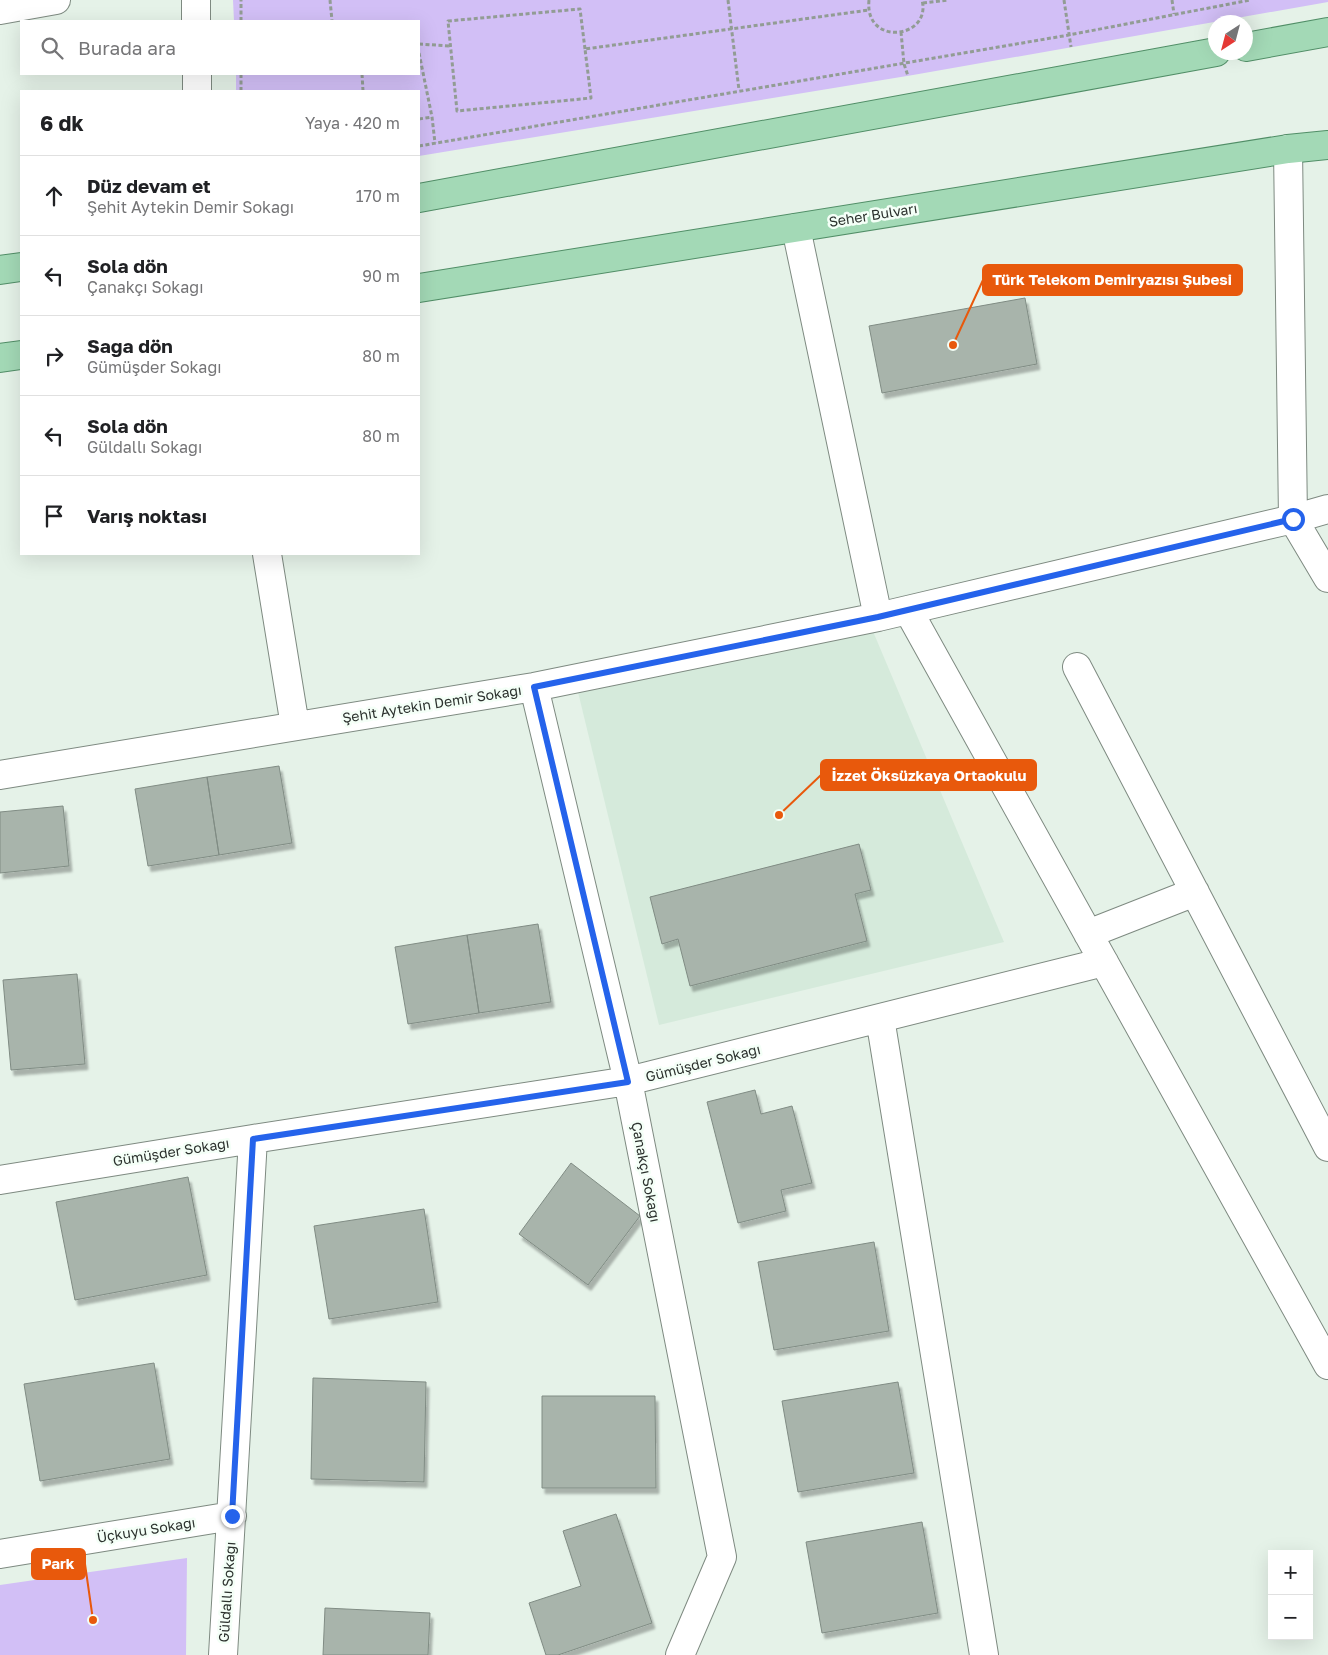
<!DOCTYPE html>
<html lang="tr">
<meta charset="utf-8">
<style>
body{margin:0;font-family:"Golos Text",sans-serif;background:#f6f6f6;color:#202124}
.controls{position:absolute;right:15px;bottom:15px;display:grid;overflow:hidden;border-radius:0px;box-shadow:0 5px 20px #0002}
.controls button{width:45px;height:45px;display:grid;place-items:center;padding:0;border:0;border-bottom:1px solid #e0e0e0;background:#fff;color:#202124;font:25px sans-serif}
.compass{position:absolute;left:1208px;top:15px;width:45px;height:45px;border-radius:50%;background:#fff;box-shadow:0 5px 20px #0002;rotate:216deg}
.stop{position:absolute;width:15px;height:15px;margin:-11px;border:4px solid #2563eb;border-radius:50%;background:#fff}
.stop.end{background:#2563eb;border-color:#fff;box-shadow:0 1px 5px #0008}
.list{margin:0;padding:0;list-style:none}
h2{display:flex;justify-content:space-between;align-items:center;height:65px;margin:0;padding:0 20px;font-size:21px}
h2 small{font-size:16px;font-weight:400;color:#757577}
.list li{display:grid;grid-template-columns:32px 1fr auto;gap:15px;align-items:center;box-sizing:border-box;height:80px;padding:0 20px;border-top:1px solid #e0e0e0}
.list b{display:block;font-size:19px;white-space:nowrap}
.list p{margin:0;font-size:16px;white-space:nowrap;color:#757577}
.list em{font-size:16px;font-style:normal;color:#757577}
.icon{flex:none;width:28px;height:28px;fill:none;stroke:currentColor;stroke-width:2;stroke-linecap:round;stroke-linejoin:round}
.map{position:relative;flex:none;width:1328px;height:1655px;overflow:hidden}
.search{position:absolute;background:#fff;box-shadow:0 5px 20px #0002;left:20px;top:20px;width:400px;height:55px;display:flex;align-items:center;gap:12px;box-sizing:border-box;padding:0 18px;border-radius:0px;color:#757577;font-size:19px}
.panel{position:absolute;background:#fff;box-shadow:0 5px 20px #0002;left:20px;top:90px;width:400px;height:465px;border-radius:0px}
.map>svg:first-child{display:block}
</style>
<div class="map">
<svg width="1328" height="1655" viewBox="0 0 1328 1655">
<defs>
<filter id="shadow"><feDropShadow dx="3" dy="5.5" stdDeviation="1" flood-color="#0004"/></filter>
</defs>
<rect width="100%" height="100%" fill="#e5f2e8"/>
<path fill="#d5eadb" d="M872,629L1004,942L659,1025L577,688Z"/>
<path fill="#d2bff6" d="M233,0H1328V2L913,75L419,156V91H236V74H419V21H234Z
M187,1558L186,1655H0V1585Z"/>
<path fill="#a8b4ab" stroke="#808c84" filter="url(#shadow)" d="M1025,298L1037,364L882,393L869,326Z
M279,766L292,843L219,855L207,777Z
M207,777L219,855L148,866L135,789Z
M63,806L69,866L0,873V812Z
M859,844L871,890L855,894L867,941L690,986L678,939L662,944L650,897Z
M538,924L551,1002L479,1013L467,935Z
M467,935L479,1013L408,1024L395,947Z
M77,974L85,1064L11,1070L3,980Z
M755,1090L761,1114L792,1106L812,1183L781,1190L786,1211L738,1223L707,1102Z
M571,1163L640,1216L588,1285L519,1234Z
M188,1177L207,1275L75,1300L56,1202Z
M424,1209L438,1302L329,1319L314,1226Z
M874,1242L889,1331L774,1350L758,1262Z
M154,1363L170,1459L40,1481L24,1384Z
M313,1378L426,1382L424,1482L311,1479Z
M898,1382L914,1473L798,1492L782,1401Z
M542,1396H655L656,1488H542Z
M616,1514L652,1623L558,1655H546L529,1603L581,1586L563,1531Z
M922,1522L938,1613L822,1633L806,1542Z
M325,1608L430,1613L428,1655H323Z"/>
<g fill="none" stroke-linecap="round" stroke-linejoin="round">
<g stroke="#7e8a81" stroke-width="30">
<path id="minor" d="M196,0V21
M0,10L56,0
M197,74V91
M1288,149L1293,519L1328,578
M796,228L878,617
M267,554L295,726
M908,610L1328,1365
M1077,667L1328,1147
M534,687L628,1081L722,1557L680,1655
M0,775L534,687L878,617L1293,519L1328,509
M1088,934L1195,892
M880,1018L984,1655
M0,1180L253,1139L628,1081L1104,962
M0,1554L232,1516
M223,1655L253,1139"/>
</g>
<g stroke="#518e67" stroke-width="30">
<path id="major" d="M1246,47L1328,32
M419,198L1216,52
M0,270L21,267
M419,288L1288,149L1328,145
M0,358L21,355"/>
</g>
<path stroke="#929c94" stroke-width="3" stroke-dasharray="4 2.5" stroke-linecap="butt" d="M330,0L332,21
M728,0L739,90
M869,0C864,47 932,39 922,0
M1064,0L1071,47
M1172,0L1174,14
M923,3L948,0
M241,21V0
M901,32L904,64L908,76
M419,44L450,46
M585,49L580,9L448,21L457,111L591,98L585,49L869,10
M419,53L432,117L435,143
M362,74L363,91
M241,91V74
M419,119L432,117
M419,146L1069,35L1250,0"/>
<use href="#minor" stroke="#fff" stroke-width="28"/>
<use href="#major" stroke="#a3d9b6" stroke-width="28"/>
</g>
<g fill="none" stroke-linecap="round" stroke-linejoin="round">
<path stroke="#2563eb" stroke-width="6" d="M232,1516L253,1139L628,1082L534,687L878,617L1293,519"/>
</g>
<g text-anchor="middle" stroke-width="5" stroke-linejoin="round" paint-order="stroke">
<g font-size="14" fill="#2c322e" stroke="#f4fff7">
<text transform="translate(873 215) rotate(-9)" y="5">Seher Bulvarı</text>
<text transform="translate(432 704) rotate(-9)" y="5">Şehit Aytekin Demir Sokağı</text>
<text transform="translate(703 1063) rotate(-14)" y="5">Gümüşder Sokağı</text>
<text transform="translate(171 1152) rotate(-9)" y="5">Gümüşder Sokağı</text>
<text transform="translate(646 1172) rotate(79)" y="5">Çanakçı Sokağı</text>
<text transform="translate(146 1530) rotate(-9)" y="5">Üçkuyu Sokağı</text>
<text transform="translate(227 1592) rotate(-86)" y="5">Güldallı Sokağı</text>
</g>
</g>
<path fill="none" stroke="#e8590c" stroke-width="2" d="M953 345L983 280M779 815L821 775M93 1620L85 1564"/>
<g fill="#e8590c" stroke="#f4fff7" stroke-width="2">
<circle cx="953" cy="345" r="5"/>
<circle cx="779" cy="815" r="5"/>
<circle cx="93" cy="1620" r="5"/>
</g>
<g fill="#e8590c" stroke="#e8590c" stroke-width="2">
<rect x="983" y="265" width="259" height="30" rx="5"/>
<rect x="821" y="760" width="215" height="30" rx="5"/>
<rect x="32" y="1549" width="53" height="30" rx="5"/>
</g>
<g font-size="15" text-anchor="middle" font-weight="bold" fill="#fff">
<text x="1112" y="285">Türk Telekom Demiryazısı Şubesi</text>
<text x="929" y="781">İzzet Öksüzkaya Ortaokulu</text>
<text x="58" y="1569">Park</text>
</g>
</svg>
<div class="controls">
<button>+</button>
<button>−</button>
</div>
<svg class="compass" viewBox="-18 -18 36 36"><path d="M0-13l5 13h-10z" fill="#e53935"/><path d="M0 13l5-13h-10z" fill="#757577"/></svg>
<div class="stop" style="left:1293px;top:519px"></div>
<div class="stop end" style="left:232px;top:1516px"></div>
<div class="search"><svg class="icon" aria-label="search" viewBox="0 0 24 24"><circle cx="10" cy="10" r="6"/><path d="M15 15l6 6"/></svg>Burada ara</div>
<section class="panel">
<h2>6 dk<small>Yaya · 420 m</small></h2>
<ul class="list">
<li><svg class="icon" aria-label="ahead" viewBox="0 0 24 24"><path d="M12 20V5M6 11l6-6 6 6"/></svg><div><b>Düz devam et</b><p>Şehit Aytekin Demir Sokağı</p></div><em>170 m</em></li>
<li><svg class="icon" aria-label="left" viewBox="0 0 24 24"><path d="M17 20v-9H6M10 6l-5 5 5 5"/></svg><div><b>Sola dön</b><p>Çanakçı Sokağı</p></div><em>90 m</em></li>
<li><svg class="icon" aria-label="right" viewBox="0 0 24 24"><path d="M7 20v-9h11M14 6l5 5-5 5"/></svg><div><b>Sağa dön</b><p>Gümüşder Sokağı</p></div><em>80 m</em></li>
<li><svg class="icon" aria-label="left" viewBox="0 0 24 24"><path d="M17 20v-9H6M10 6l-5 5 5 5"/></svg><div><b>Sola dön</b><p>Güldallı Sokağı</p></div><em>80 m</em></li>
<li><svg class="icon" aria-label="arrive" viewBox="0 0 24 24"><path d="M6 21V4h12l-3 4 3 4H6"/></svg><div><b>Varış noktası</b></div></li>
</ul>
</section>
</div>
